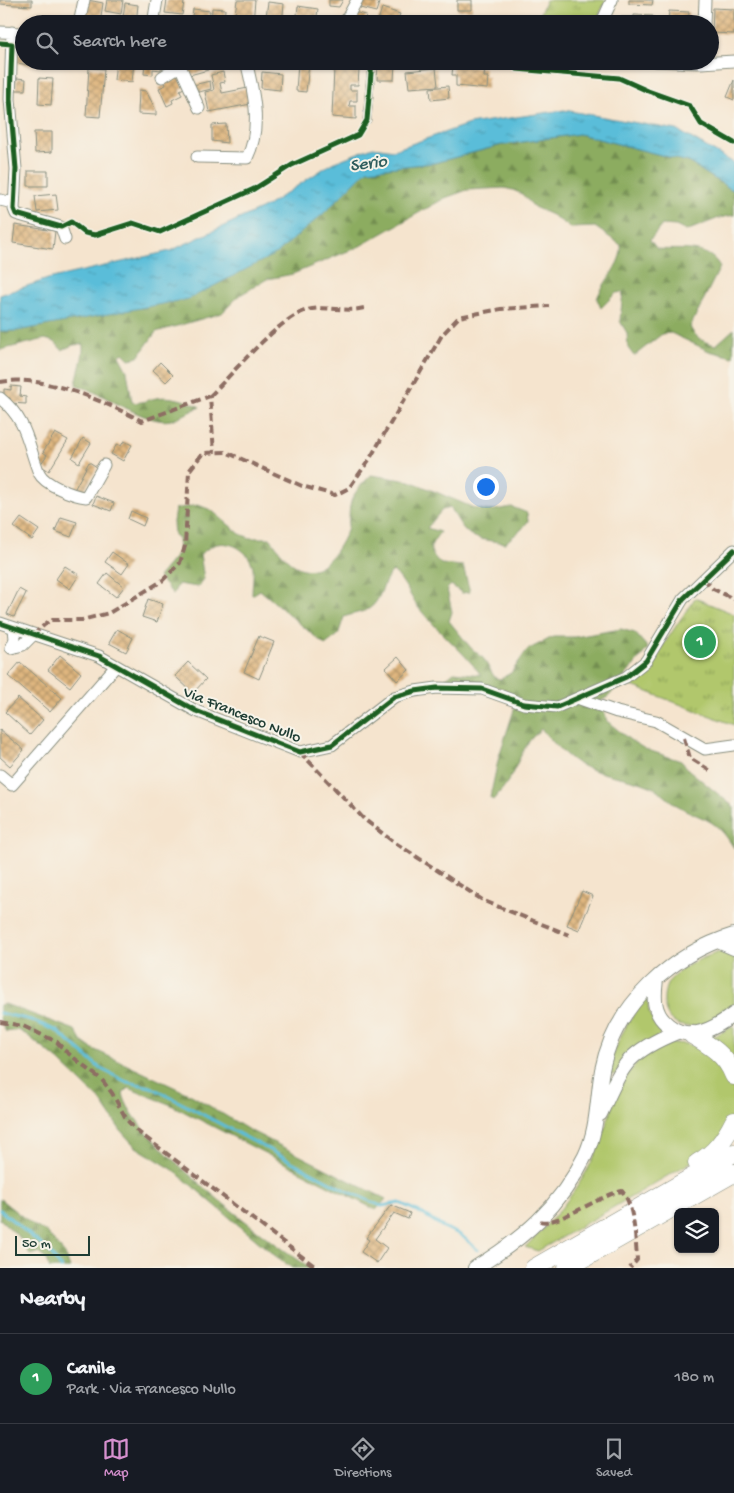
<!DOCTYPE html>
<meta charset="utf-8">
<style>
body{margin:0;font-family:"Gochi Hand",sans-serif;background:#242831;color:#f1f3f6}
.controls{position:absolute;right:15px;bottom:15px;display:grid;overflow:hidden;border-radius:8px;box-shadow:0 1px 4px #0004}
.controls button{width:45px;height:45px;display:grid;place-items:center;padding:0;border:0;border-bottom:1px solid #363941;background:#171b24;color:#f1f3f6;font:25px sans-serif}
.scale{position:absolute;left:15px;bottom:12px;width:75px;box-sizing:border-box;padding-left:5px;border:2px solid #1f3d34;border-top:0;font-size:14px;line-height:18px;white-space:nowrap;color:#1f3d34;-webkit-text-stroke:4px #f7f3e8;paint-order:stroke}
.you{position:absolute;left:485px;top:486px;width:18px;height:18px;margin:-12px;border:4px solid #fff;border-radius:50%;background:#1a73e8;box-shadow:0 0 0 8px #1a73e833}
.badge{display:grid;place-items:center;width:32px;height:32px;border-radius:50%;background:#d690ce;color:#fff;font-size:16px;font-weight:700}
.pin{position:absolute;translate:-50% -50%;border:2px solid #fff;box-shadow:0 1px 5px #0006}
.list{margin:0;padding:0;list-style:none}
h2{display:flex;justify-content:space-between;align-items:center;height:65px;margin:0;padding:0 20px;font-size:21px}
h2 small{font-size:16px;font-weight:400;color:#9ea1a6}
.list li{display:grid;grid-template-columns:32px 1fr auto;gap:15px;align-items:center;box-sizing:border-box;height:90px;padding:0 20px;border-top:1px solid #363941}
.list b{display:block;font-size:19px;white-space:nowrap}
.list p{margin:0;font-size:16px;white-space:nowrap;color:#9ea1a6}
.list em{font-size:16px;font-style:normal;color:#9ea1a6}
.icon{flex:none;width:28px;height:28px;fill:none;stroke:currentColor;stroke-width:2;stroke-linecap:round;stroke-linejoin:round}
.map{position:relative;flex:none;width:734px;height:1268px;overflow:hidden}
.search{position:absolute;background:#171b24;box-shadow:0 1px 4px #0004;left:15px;right:15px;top:15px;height:55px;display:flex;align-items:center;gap:12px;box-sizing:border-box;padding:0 18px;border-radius:28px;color:#9ea1a6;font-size:19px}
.sheet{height:155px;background:#171b24}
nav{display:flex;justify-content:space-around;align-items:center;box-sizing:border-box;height:70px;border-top:1px solid #363941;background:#171b24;font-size:14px;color:#9ea1a6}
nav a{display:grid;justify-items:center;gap:2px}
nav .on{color:#d690ce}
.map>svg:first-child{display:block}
</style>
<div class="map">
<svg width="734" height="1268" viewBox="0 0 734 1268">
<defs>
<pattern id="forest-firs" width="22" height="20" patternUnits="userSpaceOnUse" patternTransform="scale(1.25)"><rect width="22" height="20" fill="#8cac60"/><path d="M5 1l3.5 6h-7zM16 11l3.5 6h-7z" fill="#728d50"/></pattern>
<pattern id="park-tufts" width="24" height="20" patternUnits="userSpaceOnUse" patternTransform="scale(1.25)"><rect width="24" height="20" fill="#b1c76c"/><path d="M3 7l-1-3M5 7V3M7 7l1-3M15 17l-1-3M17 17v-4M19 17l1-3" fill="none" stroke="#8fa35a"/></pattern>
<pattern id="water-ripples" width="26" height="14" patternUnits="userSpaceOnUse" patternTransform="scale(1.25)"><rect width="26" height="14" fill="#5abdd9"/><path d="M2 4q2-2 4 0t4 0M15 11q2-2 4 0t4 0" fill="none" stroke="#4a9bb1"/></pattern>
<pattern id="building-cross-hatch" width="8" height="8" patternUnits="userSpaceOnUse" patternTransform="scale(1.25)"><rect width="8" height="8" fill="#dfb67f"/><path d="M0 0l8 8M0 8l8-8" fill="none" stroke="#b49569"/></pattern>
</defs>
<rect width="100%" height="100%" fill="#f7f3e8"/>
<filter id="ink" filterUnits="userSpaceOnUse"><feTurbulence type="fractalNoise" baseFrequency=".02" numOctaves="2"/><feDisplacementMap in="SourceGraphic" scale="10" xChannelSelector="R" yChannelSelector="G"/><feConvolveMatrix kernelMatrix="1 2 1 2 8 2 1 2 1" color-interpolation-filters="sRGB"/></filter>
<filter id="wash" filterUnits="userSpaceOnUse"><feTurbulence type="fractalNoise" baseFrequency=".0096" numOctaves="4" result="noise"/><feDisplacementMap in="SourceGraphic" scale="20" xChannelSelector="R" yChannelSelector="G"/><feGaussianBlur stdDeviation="1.12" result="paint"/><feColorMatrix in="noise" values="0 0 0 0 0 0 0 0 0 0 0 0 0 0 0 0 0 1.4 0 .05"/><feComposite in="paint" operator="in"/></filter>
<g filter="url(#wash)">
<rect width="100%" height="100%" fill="#f5e4ce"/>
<path fill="#b1c76c" stroke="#688250" d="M720,952L734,957V1007C714,1023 668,1043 664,1002C664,994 665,986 670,980C682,966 703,957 720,952Z
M647,997L649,1012L662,1033L614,1075L608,1073C615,1044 627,1020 647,997Z
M734,1026V1061L710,1038Z
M672,1043L687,1044L711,1052L734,1084V1116L712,1150L538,1251L525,1247C550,1223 572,1198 589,1167C614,1121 612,1060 672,1043Z"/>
<path fill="url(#forest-firs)" stroke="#56744a" d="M579,134L688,162L734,191V215L719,218L686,231L676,226L662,225L650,240L657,249C678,251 709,244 720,267L690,327C695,338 705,343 716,345L734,329L733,357L709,351L671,333L662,334L634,356L628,348L627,333L620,321L623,292L616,293L601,308L597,299C603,281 623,264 621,245L595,227L571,228L552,215L534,207L522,194L513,190L504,188L467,190L445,198L360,246L293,274L267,279L240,295L222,313L156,332L138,357L129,359L123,353L119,356L127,371L132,402C142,404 148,399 157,398C169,395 189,401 200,407C190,411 180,418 171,420C147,426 101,391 76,385C78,370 84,359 83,344L73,345L62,350L55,342L45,339L0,350V331H17L347,189L367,170L434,163L502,145Z
M371,475L410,481L474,508L489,511L512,507L527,513L528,521L522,529L505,543C471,538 467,539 451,508L442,510L427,528L440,532C428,548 427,550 441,564L463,566L470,592L462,593L451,585L447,589L452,612L449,621L471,648L483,658L495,678L500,679L511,673L527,650L553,637H575L621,629L635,633L648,648L609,696L601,701L607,721L630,740L645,749L681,761L690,771L734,807V848C714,815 704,822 675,804C666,798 660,790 650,786C627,776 599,776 577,763C563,754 552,741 541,729C523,743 519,763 508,781C504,788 498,794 493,800L490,798L499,756L516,704L502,688L445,679L454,672L481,675C465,653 440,633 422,612C411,600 406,582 393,571C382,580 382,600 370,608C365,612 351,614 344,617L338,635L325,645L260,590L252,595C252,586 254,575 253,567C249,551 232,541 217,544C211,545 205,551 200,554L204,579L198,587L178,584L173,594L158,577L179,552L178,538L174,535L173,522L175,509L198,505L211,510L240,534L250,538H270C278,548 287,563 300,568C323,577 340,547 347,530C350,520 348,509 352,499C356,490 364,482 371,475Z
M5,1004L75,1030L81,1041L91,1048L193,1096L249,1130L386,1199L376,1210L169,1104L128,1088L123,1093C129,1136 271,1244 311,1268H292L273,1254L172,1169L136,1147L121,1131L100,1100L58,1060L27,1035L18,1030L6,1032L0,1018V1005Z
M0,1199L33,1225L47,1233L65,1254L70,1268H49L46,1259L38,1253L30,1255L19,1237L0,1219Z"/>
<path fill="url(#park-tufts)" stroke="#688250" d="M546,0H606L595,24H535Z
M695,598L734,614V725L627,684L647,669Z"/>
<path fill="url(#water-ripples)" stroke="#3c7d86" d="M564,110L677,130L734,163V191L688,162L579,134L502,145L434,163L367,170L324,213L277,253L189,299L17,331H0V295L48,279L170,251L267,206L332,163L373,147L394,150L469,124Z"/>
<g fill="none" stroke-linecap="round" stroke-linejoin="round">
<path stroke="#5abdd9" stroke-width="3" d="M0,1013L31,1020L57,1031L101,1069L127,1082L151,1087L345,1190L381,1206L400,1203L423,1214L443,1227L461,1235L478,1250
M0,1210L49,1251L61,1268"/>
</g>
<g id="blocks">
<path fill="url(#building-cross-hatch)" d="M0,0H32V6L0,4Z
M88,0L103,3L100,24H80Z
M107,0H123L121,14L105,11Z
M167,0H182L184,2L182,15L165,13Z
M237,0H255L253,23L234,21Z
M329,0H343L339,7L329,6Z
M362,0L379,3L376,12L360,8Z
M457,0H472V10H457Z
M629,0H653L652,5L629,4Z
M268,2L284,4L282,24H265Z
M125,3L138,5L136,24H122Z
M298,6L318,9L316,24H296Z
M212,8L225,9L224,24H211Z
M382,8L400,14L396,24H377Z
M713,8L734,9V34L712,33Z
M193,9L210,11L208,24H191Z
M669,11L689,12L688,24H668Z
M353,12L366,15L364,24H350Z
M634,15L653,16L652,24H606L607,17H634Z
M159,16L182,19L181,24H158Z
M412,19H436V24H412Z
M487,19H503V24H486Z
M17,54L24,55V61H31V65L16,63Z
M116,61L134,62L132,82L114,80Z
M145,61H162L161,70L153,69V75L144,74Z
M195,61H205L208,70L186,76L183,65Z
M298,63L309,64L306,92L296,91Z
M378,63H395L394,80H377Z
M453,65L485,68L484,77H488L487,89L456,86V75H452Z
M89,68L104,69L100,117L86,116Z
M334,68L359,70L358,85H350V90H357V101H350L349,106H356V119L332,117Z
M436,68L438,86L409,88L407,71Z
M223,72L225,82L220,83L222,93L248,88L251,104L209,112L205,92L214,90L211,75Z
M262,72L281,74L280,90L261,88Z
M179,74L184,88L180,90L182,95L172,100L173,103L167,106L159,88L166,85L164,80Z
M17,78L26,79L25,90H16Z
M39,78L53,79L51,105L38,104Z
M734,80V100L727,97Z
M210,81L211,89L195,93L193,85Z
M448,86L449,98L431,100L430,88Z
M139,90L146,91L156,110V115L138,114Z
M226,124L227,143L212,141V125Z
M34,132H52V152L35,153Z
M28,171H48V186H28Z
M56,194L58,210L37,212L35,196Z
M15,225L55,231L53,249L13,243Z
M160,362L173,375L166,382L153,370Z
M11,386L21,387L20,396L26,397V404L10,403V398H4V389L11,390Z
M55,433L68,440L49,471L40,465L47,455L43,452Z
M83,438L91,443L79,463L72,458Z
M124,441L132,445L123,461L111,454L117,444L121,446Z
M89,462L97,467L82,495L74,490Z
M96,496L114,503L111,511L93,504Z
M131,511L146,518L143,526L128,519Z
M61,517L77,522L71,537L55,531Z
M21,518L39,530L32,540L14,527Z
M112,552L129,564L122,574L105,562Z
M65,566L79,575L70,589L56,579Z
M107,573L124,587L116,597L99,584Z
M19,589L26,593L14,617L7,614Z
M148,599L163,604L157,622L142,617Z
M117,629L133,638L126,652L109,643Z
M259,636L274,642L259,679L244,672Z
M60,655L81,673L70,687L48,670Z
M398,657L409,670L397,681L386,668Z
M20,662L62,698L50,712L8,676Z
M188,662L206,679L193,693L175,676Z
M18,698L43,720L30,735L5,712Z
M0,730L24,750L10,766L0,757Z
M582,891L593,896L579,930L567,925Z
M391,1205L410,1213L408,1219L394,1213L375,1239L387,1248L377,1263L361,1252L369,1240L366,1238Z"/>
</g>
</g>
<g filter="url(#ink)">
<use href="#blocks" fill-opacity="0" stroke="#8a9081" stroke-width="1"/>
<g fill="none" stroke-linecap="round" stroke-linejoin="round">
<g stroke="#8a9081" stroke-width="9">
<path id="pedestrian" d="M367,120L372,61"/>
</g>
<g stroke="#8a9081" stroke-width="13">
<path id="minor" d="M79,24L84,0
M153,24L157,0
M344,24L357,0
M601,24L612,0
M704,24L705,0
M0,32L24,33
M12,32L10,99L16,169L14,209L16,214L61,227L65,239
M180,61V66L199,108
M655,61L701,63L734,61
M162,77L180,66
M197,157L247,158C262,128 254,93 246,61
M0,200L14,203
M0,398C28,421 27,443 39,473C45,485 74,496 86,497L104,465
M0,623L99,656L196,711L300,752L332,745L394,697L415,691L437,688L482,689L524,704L557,707L626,677L646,661L683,599L734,550
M14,628L15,639L11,648L23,645L33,635
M580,699L617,712L656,721L705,749L734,745
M0,775L12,785L116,666"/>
</g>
<g stroke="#8a9081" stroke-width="16">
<path id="tertiary" d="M718,941L734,948
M656,979C655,988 653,1000 657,1010C659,1016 663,1021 668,1025C690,1043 714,1029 734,1014
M600,1114C623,1065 625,1053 677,1032
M475,1268C523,1239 560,1207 585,1156C598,1130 597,1098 602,1070C615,1004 672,954 734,935"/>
</g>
<g stroke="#8a9081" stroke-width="19">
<path id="trunk" d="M692,1035C711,1046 726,1055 734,1076
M697,1163C715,1153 725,1139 734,1121
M534,1268L734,1153
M567,1268L734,1173"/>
</g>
<use href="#pedestrian" stroke="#fff" stroke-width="8"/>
<use href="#minor" stroke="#fff" stroke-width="11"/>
<use href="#tertiary" stroke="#fff" stroke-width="14"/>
<use href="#trunk" stroke="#fff" stroke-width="18"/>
<path stroke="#8d6e63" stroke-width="4" stroke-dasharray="8 4" stroke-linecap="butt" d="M0,382C44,374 103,401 142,421L210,396L214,453
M210,396C232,374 279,318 307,310C327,305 345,313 364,308
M704,579L713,589L734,599
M33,635L50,620H82L109,613L162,581L180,563L185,546L189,471L203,453L226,452L302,486L335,495L349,488L369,460L442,335L459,317L501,309L549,306
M684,738L690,758L711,771
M300,752L364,819L391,840L484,901L569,935
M0,1022L23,1026L57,1042L64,1050L102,1080L112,1093L127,1120L137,1131L317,1268
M540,1221C556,1227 600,1195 622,1191C634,1204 636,1242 637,1260L630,1268"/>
<g stroke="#f7f3e8" stroke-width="8">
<path id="cycleway" d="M0,43L12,44L10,99L16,169L14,209L16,214L61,227L71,222L85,233L95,235L133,223L160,232L254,189L292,165L358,135L367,120L372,61
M510,61L517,69L619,78L648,91L690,106L701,124L734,143
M0,623L99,656L196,711L300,752L332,745L394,697L415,691L437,688L482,689L524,704L557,707L626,677L646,661L683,599L734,550"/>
</g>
<use href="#cycleway" stroke="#1b5e20" stroke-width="5"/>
</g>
</g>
<g text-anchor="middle" stroke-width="4" stroke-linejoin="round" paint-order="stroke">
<g font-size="16" fill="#1f3d34" stroke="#f7f3e8">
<text transform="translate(243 713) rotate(22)" y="6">Via Francesco Nullo</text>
</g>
<g font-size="18" font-style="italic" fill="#2e5d5d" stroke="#f7f3e8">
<text transform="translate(368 162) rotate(-8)" y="6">Serio</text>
</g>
</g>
</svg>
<div class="controls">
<button><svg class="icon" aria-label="layers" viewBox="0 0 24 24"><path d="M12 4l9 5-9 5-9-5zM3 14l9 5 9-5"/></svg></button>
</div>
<div class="scale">50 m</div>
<div class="you"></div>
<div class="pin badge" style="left:700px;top:642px;background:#2e9e5b">1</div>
<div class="search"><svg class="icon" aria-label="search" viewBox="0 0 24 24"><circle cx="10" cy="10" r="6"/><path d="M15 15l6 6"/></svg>Search here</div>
</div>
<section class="sheet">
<h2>Nearby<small></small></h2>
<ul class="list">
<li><span class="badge" style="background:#2e9e5b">1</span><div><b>Canile</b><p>Park · Via Francesco Nullo</p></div><em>180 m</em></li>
</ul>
</section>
<nav>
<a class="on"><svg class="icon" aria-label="map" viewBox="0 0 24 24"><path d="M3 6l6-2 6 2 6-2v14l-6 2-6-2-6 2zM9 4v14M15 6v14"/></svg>Map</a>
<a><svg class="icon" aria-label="directions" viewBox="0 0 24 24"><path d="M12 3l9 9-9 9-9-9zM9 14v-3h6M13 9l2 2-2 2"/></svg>Directions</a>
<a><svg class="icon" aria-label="saved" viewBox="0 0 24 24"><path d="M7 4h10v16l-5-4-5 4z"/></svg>Saved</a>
</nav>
